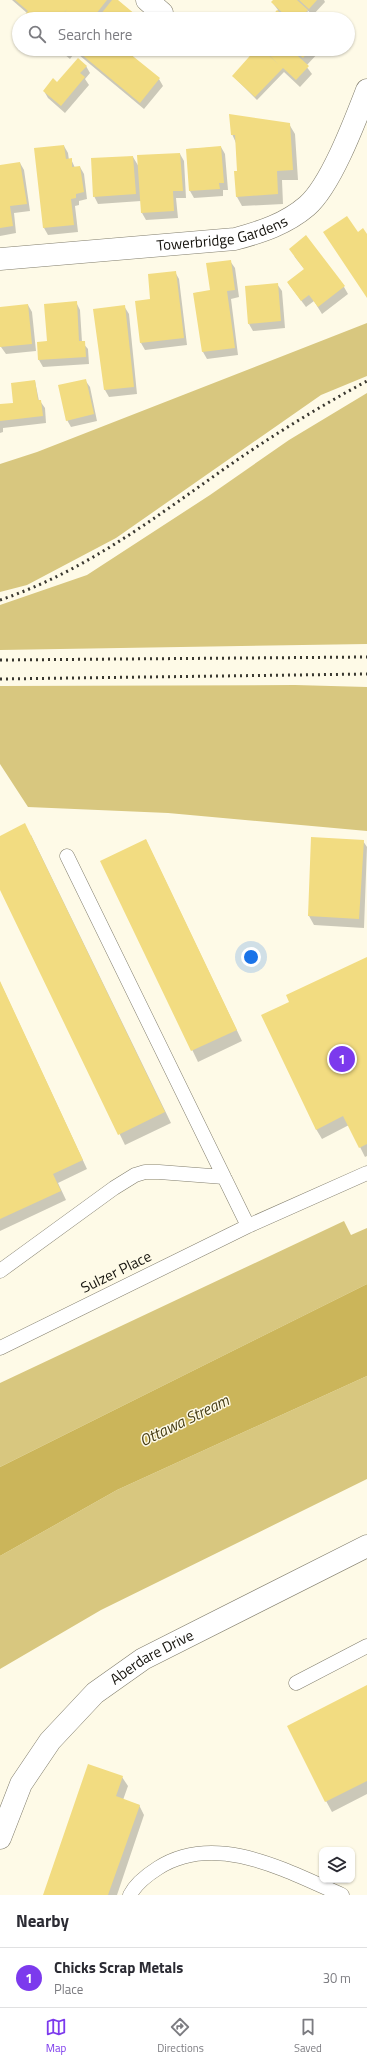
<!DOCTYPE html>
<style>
body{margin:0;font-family:"Titillium Web",sans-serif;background:#f2f2f3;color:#2b2b33}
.controls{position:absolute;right:12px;bottom:12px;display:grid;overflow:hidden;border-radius:8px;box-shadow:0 1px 3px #0004}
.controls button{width:36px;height:36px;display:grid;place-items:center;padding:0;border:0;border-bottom:1px solid #e1e1e2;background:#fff;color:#2b2b33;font:20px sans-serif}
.you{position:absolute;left:251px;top:957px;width:14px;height:14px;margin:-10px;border:3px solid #fff;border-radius:50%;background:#1a73e8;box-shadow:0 0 0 6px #1a73e833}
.badge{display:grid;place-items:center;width:26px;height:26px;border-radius:50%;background:#7c3aed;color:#fff;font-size:13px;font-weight:700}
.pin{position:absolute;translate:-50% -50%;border:2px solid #fff;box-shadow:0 1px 4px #0006}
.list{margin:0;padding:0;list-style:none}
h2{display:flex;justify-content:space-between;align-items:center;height:52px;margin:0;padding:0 16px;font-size:17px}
h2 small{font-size:13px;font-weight:400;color:#7c7c81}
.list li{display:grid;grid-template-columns:26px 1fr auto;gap:12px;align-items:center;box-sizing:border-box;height:60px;padding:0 16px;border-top:1px solid #e1e1e2}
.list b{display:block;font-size:15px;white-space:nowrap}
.list p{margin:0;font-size:13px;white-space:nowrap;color:#7c7c81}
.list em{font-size:13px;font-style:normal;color:#7c7c81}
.icon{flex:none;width:22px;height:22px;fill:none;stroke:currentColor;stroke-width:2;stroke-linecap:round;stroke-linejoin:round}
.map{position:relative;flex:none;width:367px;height:1895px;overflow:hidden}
.search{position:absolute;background:#fff;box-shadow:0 1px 3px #0004;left:12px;right:12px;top:12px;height:44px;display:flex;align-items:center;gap:10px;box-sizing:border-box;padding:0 14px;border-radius:22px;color:#7c7c81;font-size:15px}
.sheet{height:112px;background:#fff}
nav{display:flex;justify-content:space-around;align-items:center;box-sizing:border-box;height:56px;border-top:1px solid #e1e1e2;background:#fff;font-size:11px;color:#7c7c81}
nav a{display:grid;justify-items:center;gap:2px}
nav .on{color:#7c3aed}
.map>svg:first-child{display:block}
</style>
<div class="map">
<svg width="367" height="1895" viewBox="0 0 367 1895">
<rect width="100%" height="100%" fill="#fefae7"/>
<path fill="#d8c77f" d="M367,323V376L321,395L116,538L27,585L0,592V464L37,452Z
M367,393V644L0,650V605L87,575L210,495L289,440Z
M295,685L367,687V831L168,813L28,807L0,764V686Z
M344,1221L351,1235L367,1228V1284L0,1467V1383Z
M367,1376V1479L101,1610L0,1669V1556L117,1490Z"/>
<path fill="#cbb55a" d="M367,1284V1376L117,1490L0,1556V1467Z"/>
<path fill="#0003" d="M12,0H117L138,19H22L27,13Z
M274,0H324L325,2L313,15L307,10L309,14L305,19H270L278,10L272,2Z
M34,49H44L40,54Z
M58,49H123L159,79L163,86L144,109L79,55L76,51L70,59Z
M257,49H317L319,52L306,66L312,74L300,87L284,72L257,100L233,76Z
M86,66L90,73L85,79L89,85L65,113L48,98L44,91Z
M289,124L295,134L298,180H282L283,204L242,206L237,197L235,172L238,171L236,143L232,134Z
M64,146L68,153L69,160L71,159L75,168L80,167L84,174L87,199L79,201V205L75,206L78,232L48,235L44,228L35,149Z
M221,147L225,154L228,190H223V196L194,198L190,191L187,149Z
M180,154L184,161L186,198H176L178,218L146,220L142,213L141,201L98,204L94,196L133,157L139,167Z
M20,163L24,170L30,211L14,213L16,233L0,236V166Z
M294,256L344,287L348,294L322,314L314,301L306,307L288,283L305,270Z
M230,261L235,268L239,297L231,299L238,355L207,359L203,352L195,293L211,291Z
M175,272L179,279L187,345L145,350L141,343L152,300Z
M277,284L282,291L285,328L253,331L249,324Z
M76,302L80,310L82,342L88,349L89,364L43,367L39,360L48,342Z
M28,305L32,312L36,351L6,354L1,347L0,308Z
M124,306L129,314L137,394L109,397L105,390L94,310Z
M85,380L90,387L97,421L71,427L67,420Z
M35,381L39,401H40L45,408L46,423L3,428V432L0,433V405L15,404Z
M31,835L171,1123L125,1145L0,888V837Z
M146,840L242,1041L198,1062L102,861Z
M363,841L367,847L364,928L314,925L309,916Z
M367,958V1156L365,1157L349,1125L322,1139L316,1129L290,1002Z
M0,982L87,1169L58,1183L66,1200L0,1231Z
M367,1686V1794L332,1812L326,1801Z
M122,1777L128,1786L123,1800L139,1805L144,1815L117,1895H44Z"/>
<path fill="#f2dc81" d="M15,0H107L92,19H60L67,9L59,19H21L28,11Z
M112,0H118L136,15L133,19H97Z
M273,0H297L308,10L299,19H289L271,2Z
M299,0H317L309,9Z
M277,10L288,19H269Z
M19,22V34L13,29Z
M75,49H124L160,78L140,103Z
M256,49H262L279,65L263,49H290L309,66L296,80L283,68L255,97L232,76Z
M292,49H311L303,58Z
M78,58L87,66L80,73L85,77L61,106L43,91L53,78L57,82Z
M229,114L290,123L293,170L277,171L278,194L236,197L234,171H237L235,135H231Z
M64,145L66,159L72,158V167L80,166L84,192L76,194V198L71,199L74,225L43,228L34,148Z
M221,146L224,183H219L220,189L189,191L186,149Z
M180,153L183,191H173L174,211L141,213L137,155Z
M133,156L136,194L93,197L91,158Z
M20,162L27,204L10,206L13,226L0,228V165Z
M347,216L358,232L363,228L367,234V298L323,232Z
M306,235L345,286L318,307L309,295L301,301L287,282L304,269L289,249Z
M231,260L235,290L227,291L235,348L202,352L193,293L210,290L206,263Z
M176,271L184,338L140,343L135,301L150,299L148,274Z
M278,283L281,321L248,324L245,286Z
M77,301L79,341H85L86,357L38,360L37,342L47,341L44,304Z
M28,304L32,344L0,347V307Z
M125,305L134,387L104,390L93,309Z
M86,379L94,414L66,421L58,385Z
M35,380L38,400H41L43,416L0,421V404L13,403L11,383Z
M25,823L165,1112L118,1135L0,890V836Z
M311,837L364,840L359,919L308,916Z
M146,839L237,1030L191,1051L100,861Z
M367,957V1144L359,1148L343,1116L316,1130L261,1015L289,1002L286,995Z
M0,981L83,1160L53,1174L61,1191L0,1219Z
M367,1685V1781L325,1802L287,1726Z
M88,1764L123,1776L116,1796L140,1805L108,1895H43Z"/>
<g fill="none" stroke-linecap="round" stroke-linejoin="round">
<g stroke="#827e6d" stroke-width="15">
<path id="service" d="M67,856L248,1226
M0,1271L114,1188L135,1175L145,1172H159L224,1177
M0,1348L248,1226L367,1173
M296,1683L367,1646
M130,1895C136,1883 147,1875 158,1868C216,1831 287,1871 342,1895"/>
</g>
<g stroke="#827e6d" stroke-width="23">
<g id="minor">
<path d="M147,0L162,13"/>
<path id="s1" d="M0,259L235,239C261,232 286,224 307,206C331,185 355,121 367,90"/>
<path id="s2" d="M0,1838L21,1784L50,1741L95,1693L143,1659L367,1546"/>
</g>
</g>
<use href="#service" stroke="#fff" stroke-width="14"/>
<use href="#minor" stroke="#fff" stroke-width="22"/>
<path stroke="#39372f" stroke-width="3" stroke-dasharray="2 4" stroke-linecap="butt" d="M0,600C81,573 149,522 217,474C265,440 315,409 367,381
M0,660L367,657
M0,679L367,674"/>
</g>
<g text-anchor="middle" stroke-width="3" stroke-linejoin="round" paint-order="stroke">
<g font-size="15" fill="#15130d" stroke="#fefae7">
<text dy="5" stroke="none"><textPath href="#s1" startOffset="224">Towerbridge Gardens</textPath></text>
<text transform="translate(116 1272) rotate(-26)" y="5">Sulzer Place</text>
<text dy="5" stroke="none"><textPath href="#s2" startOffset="243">Aberdare Drive</textPath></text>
</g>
<g font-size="16" font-style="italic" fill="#473e16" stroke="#fefae7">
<text transform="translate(184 1420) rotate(-26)" y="6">Ottawa Stream</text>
</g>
</g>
</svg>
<div class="controls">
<button><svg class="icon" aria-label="layers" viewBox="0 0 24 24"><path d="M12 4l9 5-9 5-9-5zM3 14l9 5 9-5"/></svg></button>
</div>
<div class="you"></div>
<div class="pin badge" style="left:342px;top:1059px">1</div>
<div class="search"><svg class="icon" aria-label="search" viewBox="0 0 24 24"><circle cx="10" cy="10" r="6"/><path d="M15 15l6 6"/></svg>Search here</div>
</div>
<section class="sheet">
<h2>Nearby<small></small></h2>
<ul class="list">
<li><span class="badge">1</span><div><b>Chicks Scrap Metals</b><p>Place</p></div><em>30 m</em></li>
</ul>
</section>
<nav>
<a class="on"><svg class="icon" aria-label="map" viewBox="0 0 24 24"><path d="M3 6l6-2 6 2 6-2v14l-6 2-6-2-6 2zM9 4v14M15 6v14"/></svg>Map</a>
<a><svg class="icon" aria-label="directions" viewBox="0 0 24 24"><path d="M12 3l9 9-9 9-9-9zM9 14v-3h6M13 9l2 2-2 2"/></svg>Directions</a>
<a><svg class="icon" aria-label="saved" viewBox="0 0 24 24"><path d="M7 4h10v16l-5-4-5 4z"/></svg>Saved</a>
</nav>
